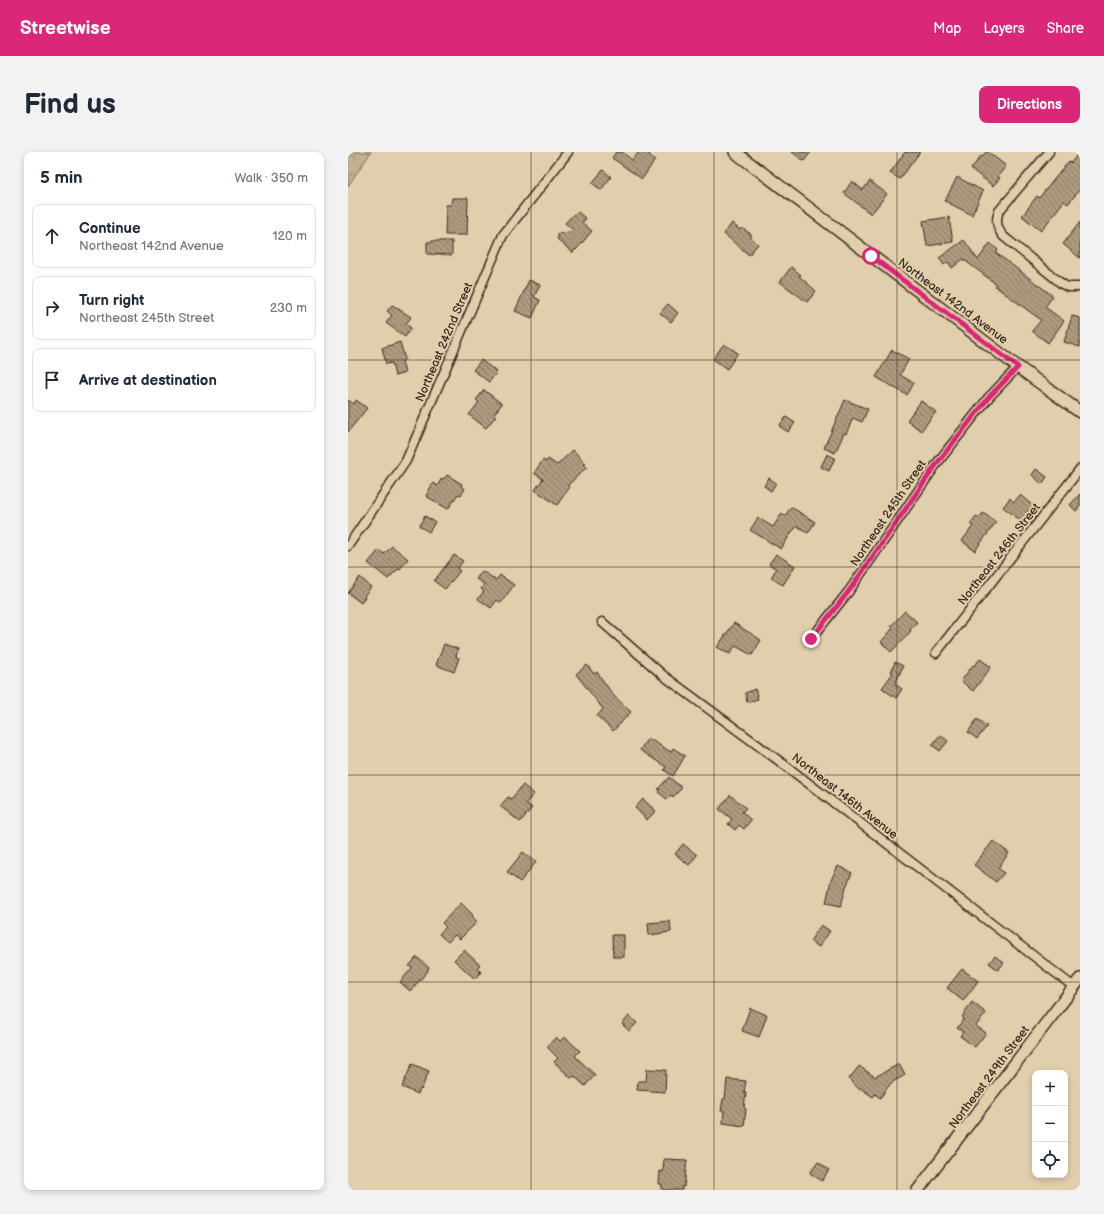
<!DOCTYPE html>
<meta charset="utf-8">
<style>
body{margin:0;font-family:"Balsamiq Sans",sans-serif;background:#f2f2f3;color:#1f2937}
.controls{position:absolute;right:12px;bottom:12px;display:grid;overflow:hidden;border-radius:8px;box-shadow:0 2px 6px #0003}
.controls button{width:36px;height:36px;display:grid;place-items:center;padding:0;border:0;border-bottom:1px solid #e0e1e3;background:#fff;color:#1f2937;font:20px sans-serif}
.stop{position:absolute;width:12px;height:12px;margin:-9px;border:3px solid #db2777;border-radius:50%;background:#fff}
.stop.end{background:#db2777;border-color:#fff;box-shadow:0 1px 4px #0008}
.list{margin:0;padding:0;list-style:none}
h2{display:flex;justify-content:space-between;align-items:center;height:52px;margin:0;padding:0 16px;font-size:17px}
h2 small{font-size:13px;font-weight:400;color:#747a83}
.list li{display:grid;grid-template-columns:26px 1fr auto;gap:12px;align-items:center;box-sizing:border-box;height:64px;margin:0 8px 8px;padding:0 8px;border:1px solid #e0e1e3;border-radius:8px}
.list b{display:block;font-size:15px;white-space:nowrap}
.list p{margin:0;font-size:13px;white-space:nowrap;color:#747a83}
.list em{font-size:13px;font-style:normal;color:#747a83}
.icon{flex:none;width:22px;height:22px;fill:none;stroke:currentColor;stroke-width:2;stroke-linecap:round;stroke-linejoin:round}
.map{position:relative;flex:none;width:732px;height:1038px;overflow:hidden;border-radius:8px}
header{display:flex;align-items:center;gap:24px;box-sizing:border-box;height:56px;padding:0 20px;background:#db2777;color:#fff}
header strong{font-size:19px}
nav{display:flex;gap:22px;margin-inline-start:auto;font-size:14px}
.intro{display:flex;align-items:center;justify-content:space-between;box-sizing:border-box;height:96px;padding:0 24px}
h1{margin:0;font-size:28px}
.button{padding:10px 18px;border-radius:8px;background:#db2777;color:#fff;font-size:14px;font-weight:700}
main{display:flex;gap:24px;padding:0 24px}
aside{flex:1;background:#fff;border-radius:8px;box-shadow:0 2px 6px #0003}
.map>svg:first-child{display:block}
</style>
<header>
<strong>Streetwise</strong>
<nav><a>Map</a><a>Layers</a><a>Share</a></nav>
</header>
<div class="intro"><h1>Find us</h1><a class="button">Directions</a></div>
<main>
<aside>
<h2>5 min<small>Walk · 350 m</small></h2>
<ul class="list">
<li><svg class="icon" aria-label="ahead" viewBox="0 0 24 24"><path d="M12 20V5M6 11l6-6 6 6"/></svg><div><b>Continue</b><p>Northeast 142nd Avenue</p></div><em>120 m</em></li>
<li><svg class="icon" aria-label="right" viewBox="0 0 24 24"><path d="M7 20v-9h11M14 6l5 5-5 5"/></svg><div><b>Turn right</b><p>Northeast 245th Street</p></div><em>230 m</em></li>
<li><svg class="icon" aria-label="arrive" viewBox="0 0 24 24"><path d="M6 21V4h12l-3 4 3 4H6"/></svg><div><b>Arrive at destination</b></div></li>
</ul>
</aside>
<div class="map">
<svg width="732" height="1038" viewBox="0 0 732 1038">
<defs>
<pattern id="forest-crowns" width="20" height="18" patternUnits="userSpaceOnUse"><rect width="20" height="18" fill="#c2b092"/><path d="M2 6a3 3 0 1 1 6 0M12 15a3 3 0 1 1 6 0" fill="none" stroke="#9f8f77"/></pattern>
<pattern id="building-back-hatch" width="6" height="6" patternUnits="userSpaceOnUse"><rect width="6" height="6" fill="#ad9b80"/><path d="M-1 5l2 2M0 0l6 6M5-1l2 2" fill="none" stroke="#8e7f68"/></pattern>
</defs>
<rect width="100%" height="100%" fill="#e0ceac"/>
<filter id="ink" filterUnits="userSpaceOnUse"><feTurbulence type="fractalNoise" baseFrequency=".025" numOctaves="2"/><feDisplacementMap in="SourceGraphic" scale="8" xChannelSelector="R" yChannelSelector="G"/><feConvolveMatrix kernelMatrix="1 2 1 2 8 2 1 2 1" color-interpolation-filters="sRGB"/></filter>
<g filter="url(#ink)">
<path fill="url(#forest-crowns)" stroke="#7e6d58" d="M0,0H23L0,34Z"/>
<path fill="url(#building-back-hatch)" stroke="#3b2a1e" d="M268,0H274L284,8L291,0H303L301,3L307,8L294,27L264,6Z
M444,0H463L456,9Z
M557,0H572L552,27L542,21Z
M638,0H640L658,14L650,24L652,26L645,34L623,17L633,4L634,5Z
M731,0H732V37L720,52L716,49L693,79L674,64L689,44L691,46L721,9L723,11Z
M255,18L263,25L253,38L244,31Z
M609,25L635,39L624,63L597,49Z
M504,29L515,38L522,29L539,42L523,62L496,41Z
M104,46H120L119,83H97L98,53H103Z
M229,59L238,67L234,70L244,79L228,98L227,97L225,101L209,87L210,85L209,82L226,79L217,71Z
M601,65L605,90L579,94L575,69Z
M732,70V106L715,92Z
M384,71L392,78L394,76L404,83L402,85L410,92L401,103L376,82Z
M616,88L630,108L642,91L650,98L648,101L705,144L697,155L716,169L700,191L684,179L693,168L647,134L648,132L615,107L604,116L600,110L596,113L591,106Z
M84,89H104V103L79,102V90H84Z
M443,115L453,123L451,124L468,139L459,150L432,130Z
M181,128L192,133L186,145L192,148L184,166L167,159Z
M320,152L330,161L323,170L312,161Z
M44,153L63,165L58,172L63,176L57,185L38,171L44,163L39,159Z
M724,164L732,166V195L716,190Z
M52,190L57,207L54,209L57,221L47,224L44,211L38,212L34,196Z
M376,192L390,201L379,217L365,207Z
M544,198L561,207L552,223L566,231L559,243L528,225Z
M133,208L149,220L141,230L125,218Z
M136,238L154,252L146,262L148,264L138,276L121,263L131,250L128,248Z
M0,248L6,252L8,248L19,256L0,280Z
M497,248L520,257L514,270L505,266L498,282L496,281L487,301L476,296Z
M573,249L588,260L573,279L559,268Z
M438,265L447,271L440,280L431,274Z
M225,298L237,311L235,312L239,315L220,333L222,335L209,353L187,338L195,327L186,321L195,308L198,310L200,307L209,313Z
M479,302L487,306L481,319L473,315Z
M688,317L699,325L694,332L684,323Z
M99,323L114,332L113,334L117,337L113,343L110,342L100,357L78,344L85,331L89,334L94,326L96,327Z
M421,326L428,331L423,339L416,334Z
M732,342V354L728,359L722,353Z
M672,343L685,354L678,361L682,364L676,371L655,355L662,346L666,350Z
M443,355L467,370L460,381L449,374L446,378H445L433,397L402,378L410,366L425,375L434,361L437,364Z
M635,361L648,370L627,399L614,389L625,374L622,372L628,364L631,366Z
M77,364L87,370L81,380L71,374Z
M44,394L60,407L51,418L50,417L40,427L20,411L31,398L36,402Z
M428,402L447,414L435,433L423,426L428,417L421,412Z
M106,403L115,409L109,417L112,419L97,437L86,429Z
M134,419L148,428L152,423L166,433L153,451L149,448L143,456L130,447L136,439L133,437L136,432L128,427Z
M12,425L23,435L16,444L17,445L13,451L0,441Z
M557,459L569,470L562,478L563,479L543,500L533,490L545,476L543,474Z
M386,471L413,488L404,503L387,494L382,502L369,495Z
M96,492L110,497L108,505L111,506L106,520L88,513Z
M632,507L643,515L625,539L613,529L625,513L626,514Z
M547,510L555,514L547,532L554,537L548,546L534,536L545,521L543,520Z
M239,513L246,522L249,520L265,543L283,560L265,579L249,564L255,557L228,522Z
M407,537L410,547L399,550L397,541Z
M629,567L639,574L629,587L620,580Z
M592,583L600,589L592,599L584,593Z
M300,586L323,600L325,596L337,604L325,624L316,618L318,615L292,598Z
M321,625L334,636L325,645L323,643L319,647L310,640L312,638L310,637Z
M175,633L186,642L178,651L184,656L172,670L152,654L160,645L163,647Z
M382,643L398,656L394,660L403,668L396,677L391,673L387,678L380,672L384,667L371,657Z
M295,647L308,659L299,668L287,656Z
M645,689L661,701L650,716L656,721L648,730L626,713Z
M335,692L349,703L341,713L327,702Z
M175,700L188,710L172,730L159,720Z
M490,714L504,721L498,735L493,754L478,751L483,728Z
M113,751L125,763L124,764L129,770L112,787L107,783L100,790L91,782L98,775L94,771Z
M322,769L323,780L301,783L300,771Z
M473,773L482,779L471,795L462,789Z
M264,783H276V805H265Z
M116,798L132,813L129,816L133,820L127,827L106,808Z
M647,804L656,811L650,818L641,811Z
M69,805L81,816L79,819H80L62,839L52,830L64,816L61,814Z
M614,817L630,829L615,849L599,836Z
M624,850L638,861L628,874L638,881L627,895L612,884L615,880L609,876L616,867L614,865Z
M402,856L419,863L411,885L394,879Z
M281,864L289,871L281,879L274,872Z
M208,885L212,889L217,885L232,899L227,904L247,923L237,934L226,924L223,926L206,910L210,906L199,895Z
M64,912L81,919L73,938L72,937L70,942L54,935Z
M551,912L557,923L543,931L532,946L527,942L525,945L512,936L511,937L501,927L511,914L527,925Z
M299,917L318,918L317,940L289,938L290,929H298Z
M379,927L398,929L396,940H398L396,956L398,957L396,974L375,971L376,959H373L375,947H377Z
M316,1007L339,1008L336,1035L334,1034V1038H314V1032H311L312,1019L315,1020Z
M470,1010L481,1018L474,1029L462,1021Z"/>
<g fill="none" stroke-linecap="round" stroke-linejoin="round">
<g stroke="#3b2a1e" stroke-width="11">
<path id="street" d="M701,0L651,59C647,69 649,76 655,84L714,132L720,135H732
M0,394L58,309L155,83L220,0
M254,470L316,524L438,614L726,835
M463,487L501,439L590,310L641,245L670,215
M588,501L732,317"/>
</g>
<g stroke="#3b2a1e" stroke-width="14">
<path id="secondary" d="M387,0L670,215L732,260
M570,1038L732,827"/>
</g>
<use href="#street" stroke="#e0ceac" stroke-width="8"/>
<use href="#secondary" stroke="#e0ceac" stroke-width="11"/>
</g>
</g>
<g fill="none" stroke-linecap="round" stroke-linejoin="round" filter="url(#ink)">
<path stroke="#db2777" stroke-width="5" d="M463,487L501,439L590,310L641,245L670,215L523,104"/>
</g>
<path fill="none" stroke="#3b2a1e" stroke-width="1" stroke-opacity="0.55" d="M183,0V1038M366,0V1038M549,0V1038M0,208H732M0,415H732M0,623H732M0,830H732"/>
<g text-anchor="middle" stroke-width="4" stroke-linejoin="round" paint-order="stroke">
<g font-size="12" fill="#3b2a1e" stroke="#e0ceac">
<text transform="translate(605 149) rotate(37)" y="4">Northeast 142nd Avenue</text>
<text transform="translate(96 190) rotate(-67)" y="4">Northeast 242nd Street</text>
<text transform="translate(540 361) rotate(-56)" y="4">Northeast 245th Street</text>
<text transform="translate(651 402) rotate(-52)" y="4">Northeast 246th Street</text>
<text transform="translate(497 644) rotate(38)" y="4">Northeast 146th Avenue</text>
<text transform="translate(641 925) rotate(-53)" y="4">Northeast 249th Street</text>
</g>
</g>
</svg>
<div class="controls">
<button>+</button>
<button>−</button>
<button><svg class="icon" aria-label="locate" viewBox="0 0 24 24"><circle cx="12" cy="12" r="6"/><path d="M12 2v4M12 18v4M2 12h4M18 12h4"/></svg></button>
</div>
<div class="stop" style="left:523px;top:104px"></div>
<div class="stop end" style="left:463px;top:487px"></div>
</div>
</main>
